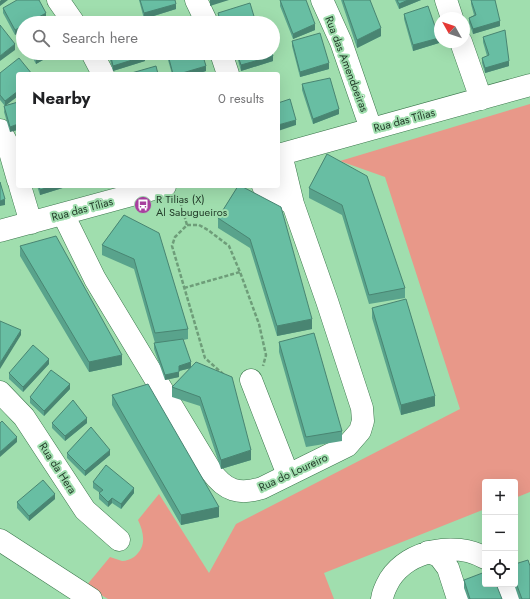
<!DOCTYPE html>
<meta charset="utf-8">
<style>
body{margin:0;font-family:Jost,sans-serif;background:#f2f2f2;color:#202124}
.controls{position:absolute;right:12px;bottom:12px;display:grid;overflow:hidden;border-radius:4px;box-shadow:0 4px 16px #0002}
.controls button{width:36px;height:36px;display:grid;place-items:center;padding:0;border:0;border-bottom:1px solid #e0e0e0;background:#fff;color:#202124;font:20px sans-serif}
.compass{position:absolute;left:434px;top:12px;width:36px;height:36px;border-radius:50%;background:#fff;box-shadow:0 4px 16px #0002;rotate:310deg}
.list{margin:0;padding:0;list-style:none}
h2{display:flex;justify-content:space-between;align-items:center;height:52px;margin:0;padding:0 16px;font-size:17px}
h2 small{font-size:13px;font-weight:400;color:#757577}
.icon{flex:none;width:22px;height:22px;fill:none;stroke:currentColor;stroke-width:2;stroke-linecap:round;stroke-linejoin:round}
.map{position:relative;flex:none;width:530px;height:599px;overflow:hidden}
.search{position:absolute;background:#fff;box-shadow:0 4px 16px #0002;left:16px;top:16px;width:264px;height:44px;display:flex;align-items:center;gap:10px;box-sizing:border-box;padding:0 14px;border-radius:22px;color:#757577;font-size:15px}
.panel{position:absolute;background:#fff;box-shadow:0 4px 16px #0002;left:16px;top:72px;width:264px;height:116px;border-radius:4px}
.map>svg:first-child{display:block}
</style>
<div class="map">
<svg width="530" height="599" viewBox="0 0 530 599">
<rect width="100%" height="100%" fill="#a0deae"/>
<path fill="#e89889" d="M530,104V492L515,498V482H485V509L324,573L334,599H108L86,586L110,557C114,558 118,560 122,561C126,561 131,559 134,557C147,547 144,533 138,520L159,494L209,573L236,524L460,409L385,177L340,161Z"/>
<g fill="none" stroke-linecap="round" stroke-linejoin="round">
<g stroke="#3b774c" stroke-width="23">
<path id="minor" d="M58,0L74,23
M196,0L207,23
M322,0L341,42L371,129
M446,0L452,18
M461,42L481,99
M92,53L103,74
M221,53L228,74
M0,130L8,145L18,180
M281,154L293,204
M278,155L530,85
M20,186L31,223
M63,214L95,279L211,471C225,491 239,495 262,488L347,446L360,431L363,421L362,408L327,301L293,204L263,186
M0,231L165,186
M251,380L288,475
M0,392L24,417L85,510L119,540
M0,540L91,599
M428,552L439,556L448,568L458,599
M507,584L511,599
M382,599C383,591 386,586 390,579C409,550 455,541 485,558"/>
</g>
<path stroke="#6e9d79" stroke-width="2.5" stroke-dasharray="4 2" stroke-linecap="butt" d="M179,198L187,225L175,237L172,246L205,358L223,374
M187,225H199L208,230L229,246L240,272L259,324L266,355L263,366
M184,288L240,272"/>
<use href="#minor" stroke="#fff" stroke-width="22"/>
</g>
<path fill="#59a38c" d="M139,0H175L176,9L144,19Z
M280,0L315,30L293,39L280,6Z
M341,0H370L381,36L357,48Z
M395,0H421L399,9Z
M471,0H495L500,26L473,34L469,23V18L474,15L471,4Z
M3,8L46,18L37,23H23L15,35L3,13Z
M218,13L256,23H219L218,18Z
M404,14L439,43L413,51L404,19Z
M483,37L509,66L485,73L482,63V58L487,56L483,42Z
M292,41L329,69L300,77L292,46Z
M30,53H55L36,64Z
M108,53H144L145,61L113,71Z
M236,53H272L273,61L241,71Z
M168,55L206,71L197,74H172L168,60Z
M0,73L18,96L5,106L18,102L10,132L4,112L5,106L0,100Z
M302,84L339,114L313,124L302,90Z
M327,154L405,288V298L369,304L342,215L309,198V188Z
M37,186H69L40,195Z
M238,186L312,329L277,336L250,248L218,228V218Z
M124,215L188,329V339L183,340L191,367L251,460L221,469L200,406L172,397V387L191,368L179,371V377L165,380L154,349V343H155L134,269L102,255V245Z
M20,246L122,365L89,372L20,256Z
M372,308L435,406L401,415L372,318Z
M279,342L342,431V441L306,447L279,352Z
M49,364L23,392L9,379V373Z
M70,389L44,416L30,403V397Z
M112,395L219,517L181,525L112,405Z
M52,423H87L65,441L52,428Z
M67,453L110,455L85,476L67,458Z
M93,482L134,493L121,509L112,503L108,507L99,499V493H100L93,488Z
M55,499L29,521L17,508V502Z
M515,564L530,599H519L514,584H515Z
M464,580L502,599H468L464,588Z"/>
<path fill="#498572" d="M1,0H8L0,6V1Z
M210,0H229L210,6Z
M408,0H421L399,9V4Z
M176,4V9L144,19V13Z
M46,13V18L37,23H28Z
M500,21V26L473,34V29Z
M315,24V30L293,39V34Z
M23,26V31L15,35V30Z
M381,28V36L357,48V40Z
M439,38V43L413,51V45Z
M15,44V50L0,61V56Z
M45,53H55L36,64V58Z
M145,56V61L113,71V66Z
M273,56V61L241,71V65Z
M509,61V66L485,73V68Z
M329,63V69L300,77V72Z
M206,66V71L197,74H179Z
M18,91V96L5,106V101Z
M339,109V114L313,124V119Z
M296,120V125L278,131V125Z
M18,124V130L10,132V127Z
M51,186H69L40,195V190Z
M5,199V205L0,206V201Z
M312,319V329L277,336V326Z
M21,330V335L0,369V363Z
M122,355V365L89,372V362Z
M49,359V364L23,392V387Z
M191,362V368L179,371V366Z
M179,372V377L165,380V375Z
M70,384V389L44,416V411Z
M435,396V406L401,415V405Z
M87,418V423L65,441V436Z
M17,437V442L0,457V452Z
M110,450V455L85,476V471Z
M251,450V460L221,469V460Z
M134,488V493L121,509V504Z
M55,494V499L29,521V516Z
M112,498V503L108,507V502Z
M219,507V517L181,525V515Z"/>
<path fill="#68bea3" stroke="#498572" d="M17,0H39L46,13L28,23H23V26L15,30L3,8Z
M140,0H175L176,4L144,13Z
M280,0H306L315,24L293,34Z
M343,0H370L381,28L357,40Z
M397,0H408L399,4Z
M471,0H495L500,21L473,29L469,18L476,15Z
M250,3L256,23H221L218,13Z
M428,6L439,38L413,45L404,14Z
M54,19L56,23H47Z
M0,25L15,44L0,56Z
M505,30L509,61L485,68L482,58L489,55L483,37Z
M320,33L329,63L300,72L292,41Z
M33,53H45L36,58Z
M110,53H144L145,56L113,66Z
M174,53H202L206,66L179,74H173L168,55Z
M237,53H272L273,56L241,65Z
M19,58L32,74H18V91L5,101L0,95V73Z
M156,66L158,74H128Z
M330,78L339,109L313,119L302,84Z
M290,99L296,120L278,125V103Z
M18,102V124L10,127L4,106Z
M327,154L367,176L405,288L369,295L342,205L309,188Z
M0,182L5,199L0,201Z
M39,186H51L40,190Z
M238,186H241L281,207L312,319L277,326L250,239L218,218Z
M124,215L159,233L188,329L155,333L134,259L102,245Z
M56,236L122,355L89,362L20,246Z
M406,299L435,396L401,405L372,308Z
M0,321L21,330L0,363Z
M314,333L342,431L306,437L279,342Z
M183,339L191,362L179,366V372L165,375L154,343Z
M33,345L49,359L23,387L9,373Z
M196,362L232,377L251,450L221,460L200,397L172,387Z
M51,370L70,384L44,411L30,397Z
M148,384L219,507L181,515L112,395Z
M73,400L87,418L65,436L52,423Z
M2,421L17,437L0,452V423Z
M91,427L110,450L85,471L67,453Z
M106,465L134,488L121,504L112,498L108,502L99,493L103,490L93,482Z
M43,480L55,494L29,516L17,502Z
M528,560L530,566V599H522L515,580V564Z
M485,572V584H496L502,599H470L464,580Z"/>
<defs>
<g id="bus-disc" transform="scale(0.9)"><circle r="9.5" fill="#a93fa0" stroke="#a0deae"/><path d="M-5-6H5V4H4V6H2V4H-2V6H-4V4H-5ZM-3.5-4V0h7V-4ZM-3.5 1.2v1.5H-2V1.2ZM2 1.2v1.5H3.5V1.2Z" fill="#fff"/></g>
</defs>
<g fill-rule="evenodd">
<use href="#bus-disc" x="143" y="205"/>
</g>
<g text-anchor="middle" stroke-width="4" stroke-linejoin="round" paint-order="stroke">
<g font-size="11" fill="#243e2b" stroke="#a0deae">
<text transform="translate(347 64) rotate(69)" y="4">Rua das Amendoeiras</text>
<text transform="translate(404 120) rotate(-15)" y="4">Rua das Tílias</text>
<text transform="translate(82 209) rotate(-15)" y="4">Rua das Tílias</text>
<text transform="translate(58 468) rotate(57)" y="4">Rua da Hera</text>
<text transform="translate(293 472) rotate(-25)" y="4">Rua do Loureiro</text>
</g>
<g font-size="11" fill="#243e2b" stroke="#a0deae" text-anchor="start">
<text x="156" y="203">R Tilias (X)<tspan x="156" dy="13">Al Sabugueiros</tspan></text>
</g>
</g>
</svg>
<div class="controls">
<button>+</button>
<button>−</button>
<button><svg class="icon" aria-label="locate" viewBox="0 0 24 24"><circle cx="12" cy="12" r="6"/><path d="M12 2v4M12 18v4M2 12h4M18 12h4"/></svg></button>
</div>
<svg class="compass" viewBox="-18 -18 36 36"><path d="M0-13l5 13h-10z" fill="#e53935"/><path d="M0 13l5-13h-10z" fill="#757577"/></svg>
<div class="search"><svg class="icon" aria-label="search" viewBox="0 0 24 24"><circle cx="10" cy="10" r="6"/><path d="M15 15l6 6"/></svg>Search here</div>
<section class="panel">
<h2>Nearby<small>0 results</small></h2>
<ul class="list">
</ul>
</section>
</div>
